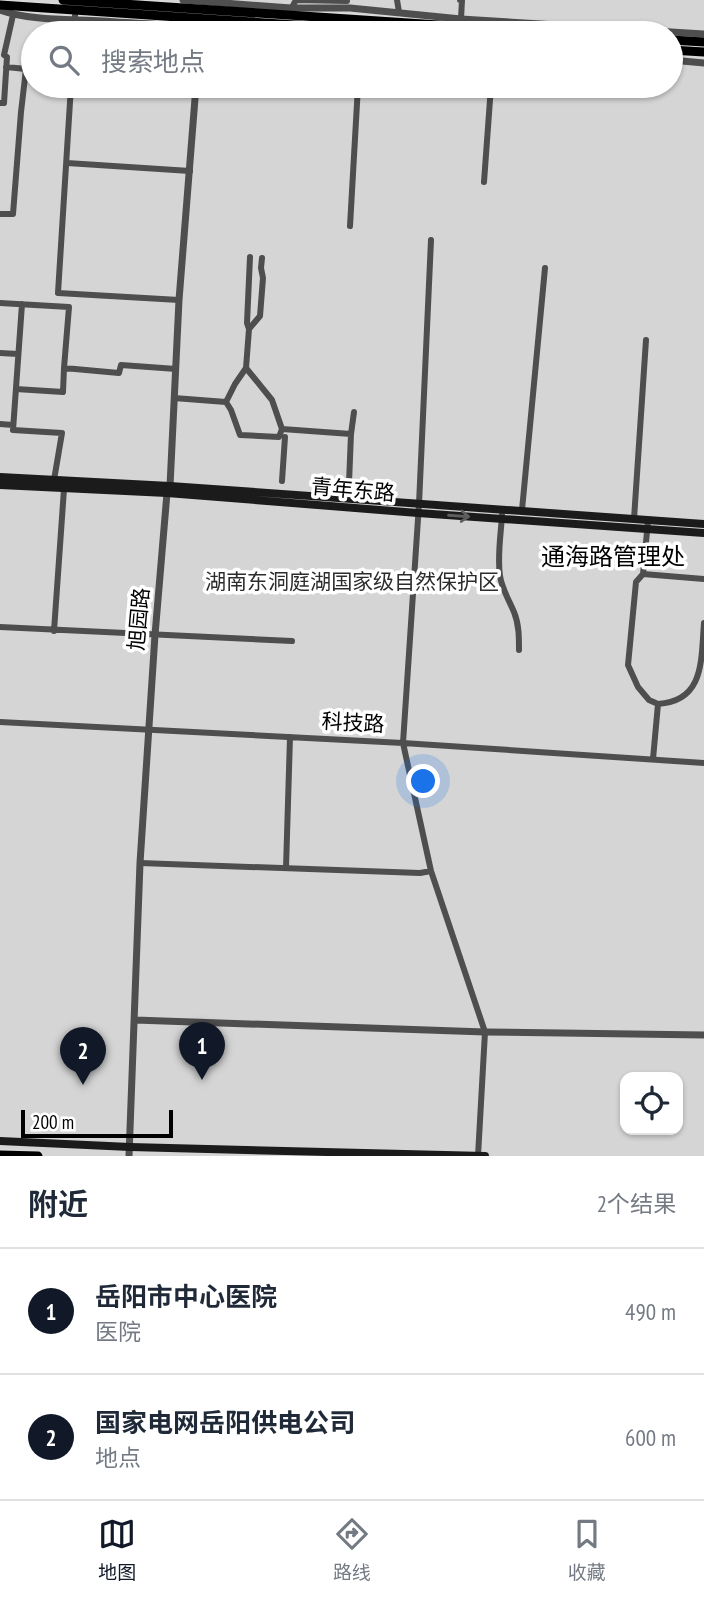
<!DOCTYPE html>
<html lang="zh">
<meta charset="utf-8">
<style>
body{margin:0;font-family:"PT Sans Narrow","Noto Sans SC",sans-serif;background:#f2f2f3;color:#1f2937}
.controls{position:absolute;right:21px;bottom:21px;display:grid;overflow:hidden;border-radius:14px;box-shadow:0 2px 5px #0004}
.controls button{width:63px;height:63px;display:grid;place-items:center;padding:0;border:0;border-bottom:2px solid #e0e1e3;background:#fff;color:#1f2937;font:35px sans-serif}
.scale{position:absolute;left:21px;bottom:18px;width:152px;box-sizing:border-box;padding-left:7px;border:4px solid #000;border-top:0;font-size:19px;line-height:24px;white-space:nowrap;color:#000;-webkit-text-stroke:5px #fff;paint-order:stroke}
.you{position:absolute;left:424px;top:782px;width:24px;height:24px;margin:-18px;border:5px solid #fff;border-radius:50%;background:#1a73e8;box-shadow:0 0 0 10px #1a73e833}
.badge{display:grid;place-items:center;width:46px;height:46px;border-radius:50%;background:#111827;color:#fff;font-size:23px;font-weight:700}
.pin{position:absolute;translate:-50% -58px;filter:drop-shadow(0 2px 4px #0008)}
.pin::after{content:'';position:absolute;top:37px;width:24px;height:21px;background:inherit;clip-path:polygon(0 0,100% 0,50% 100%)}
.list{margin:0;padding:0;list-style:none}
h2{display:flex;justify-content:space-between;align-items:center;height:91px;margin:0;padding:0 28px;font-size:30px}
h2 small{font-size:23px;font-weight:400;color:#747a83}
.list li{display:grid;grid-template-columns:46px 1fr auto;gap:21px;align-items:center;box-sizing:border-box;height:126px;padding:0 28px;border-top:2px solid #e0e1e3}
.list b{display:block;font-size:26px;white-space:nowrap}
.list p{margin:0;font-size:23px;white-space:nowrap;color:#747a83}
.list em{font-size:23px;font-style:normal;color:#747a83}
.icon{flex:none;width:38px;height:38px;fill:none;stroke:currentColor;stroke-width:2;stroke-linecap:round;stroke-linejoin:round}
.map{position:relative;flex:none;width:704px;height:1156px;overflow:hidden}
.search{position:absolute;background:#fff;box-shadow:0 2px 5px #0004;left:21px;right:21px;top:21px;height:77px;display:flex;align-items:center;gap:18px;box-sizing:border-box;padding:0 24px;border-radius:38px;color:#747a83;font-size:26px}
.sheet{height:343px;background:#fff}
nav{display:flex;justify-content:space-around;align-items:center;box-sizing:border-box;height:98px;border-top:2px solid #e0e1e3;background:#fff;font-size:19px;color:#747a83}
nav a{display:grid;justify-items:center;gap:4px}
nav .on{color:#111827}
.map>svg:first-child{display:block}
</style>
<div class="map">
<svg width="704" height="1156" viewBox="0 0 704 1156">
<rect width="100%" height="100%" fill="#fff"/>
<path fill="#d5d5d5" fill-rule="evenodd" d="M0,0H704V1156H0ZM33,33H671V86H33ZM625,1077H678V1130H625Z"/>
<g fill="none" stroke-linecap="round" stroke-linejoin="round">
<g stroke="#dbdbdb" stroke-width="12">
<path id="primary" d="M63,0L558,33
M0,5L415,33
M671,40L704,42
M671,50L704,52
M0,1155L38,1156"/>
</g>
<path stroke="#4e4e4e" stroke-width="6" d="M397,0L399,12
M460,0H462L461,19
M291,9L296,0L347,1
M75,33V15
M71,86L58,293L179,300
M0,103H4L7,57L4,55L13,15
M67,163L190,171
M484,182L491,86
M0,214H13L21,112L26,69L6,67
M350,226L358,86
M431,240L419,504L403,743L431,871L485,1032L478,1156
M0,303L69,307L64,368L119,373L121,365L176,369
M22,304L13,430L62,433L54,480
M249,329L260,316L263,278L261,268L262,258
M0,353L18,354
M16,389L63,392L64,368
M174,398L226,402L235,384L246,368L249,329L247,323L250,257
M226,402L231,410L240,435L279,437L282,429L272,400L246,368
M0,424L13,425
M282,429L351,434L349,483
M351,434L354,412
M282,481L285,437
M522,510L545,268
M502,515C501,534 497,556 500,576C502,589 509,600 514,612C519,624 519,637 519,650
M634,519L646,340
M648,521L643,574L636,582L628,665L638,687L649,700L658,704L653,759
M643,574L704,579
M0,627L292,641
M54,631L64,489
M658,704C704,701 701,662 704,623
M0,722L403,743L704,763
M140,863L420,873L431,871
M286,868L290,737"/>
<path stroke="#4e4e4e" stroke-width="7" d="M183,0L291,8H350L461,19L704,34
M0,10C30,21 70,19 102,21C162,25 221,28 281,33
M671,60L704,63
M135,1020L485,1032L704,1035
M129,1156L140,863L155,635L167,493L170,486L179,300L196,86"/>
<path stroke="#1b1b1b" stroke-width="8" d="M0,477L170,486L704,524
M0,485L167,493L418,513L704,533
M0,1141L130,1147L485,1156"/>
<use href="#primary" stroke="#000" stroke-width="9"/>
</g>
<defs><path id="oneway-shaft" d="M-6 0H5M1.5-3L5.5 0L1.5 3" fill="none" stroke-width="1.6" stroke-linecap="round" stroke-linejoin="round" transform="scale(1.75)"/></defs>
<use stroke="#5f5f5f" href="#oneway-shaft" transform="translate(459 516) rotate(4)"/>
<g text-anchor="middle" stroke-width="7" stroke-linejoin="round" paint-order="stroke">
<g font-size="21" fill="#000" stroke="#fff">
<text transform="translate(353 490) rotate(5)" y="7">青年东路</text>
<text transform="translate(139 619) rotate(-85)" y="7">旭园路</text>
<text transform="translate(353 723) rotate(3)" y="7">科技路</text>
</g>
<g font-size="21" fill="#2c2c2c" stroke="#fff">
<text x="352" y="589">湖南东洞庭湖国家级自然保护区</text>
</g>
<g font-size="24" fill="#000" stroke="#fff">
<text x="613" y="565">通海路管理处</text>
</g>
</g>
</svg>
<div class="controls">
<button><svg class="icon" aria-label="locate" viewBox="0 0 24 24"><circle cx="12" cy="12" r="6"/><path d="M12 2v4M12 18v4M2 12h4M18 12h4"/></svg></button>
</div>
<div class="scale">200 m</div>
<div class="you"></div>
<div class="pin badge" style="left:202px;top:1080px">1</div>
<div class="pin badge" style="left:83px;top:1085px">2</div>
<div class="search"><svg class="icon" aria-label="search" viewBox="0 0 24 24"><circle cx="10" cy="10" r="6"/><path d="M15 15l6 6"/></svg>搜索地点</div>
</div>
<section class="sheet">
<h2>附近<small>2个结果</small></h2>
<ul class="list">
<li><span class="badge">1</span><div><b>岳阳市中心医院</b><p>医院</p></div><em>490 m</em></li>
<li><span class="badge">2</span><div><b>国家电网岳阳供电公司</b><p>地点</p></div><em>600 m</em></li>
</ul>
</section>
<nav>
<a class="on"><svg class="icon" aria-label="map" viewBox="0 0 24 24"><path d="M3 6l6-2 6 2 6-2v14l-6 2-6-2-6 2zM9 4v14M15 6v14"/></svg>地图</a>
<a><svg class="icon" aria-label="directions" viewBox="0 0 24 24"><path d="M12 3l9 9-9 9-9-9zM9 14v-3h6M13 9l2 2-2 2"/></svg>路线</a>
<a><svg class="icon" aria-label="saved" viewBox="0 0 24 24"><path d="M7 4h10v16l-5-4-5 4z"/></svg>收藏</a>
</nav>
